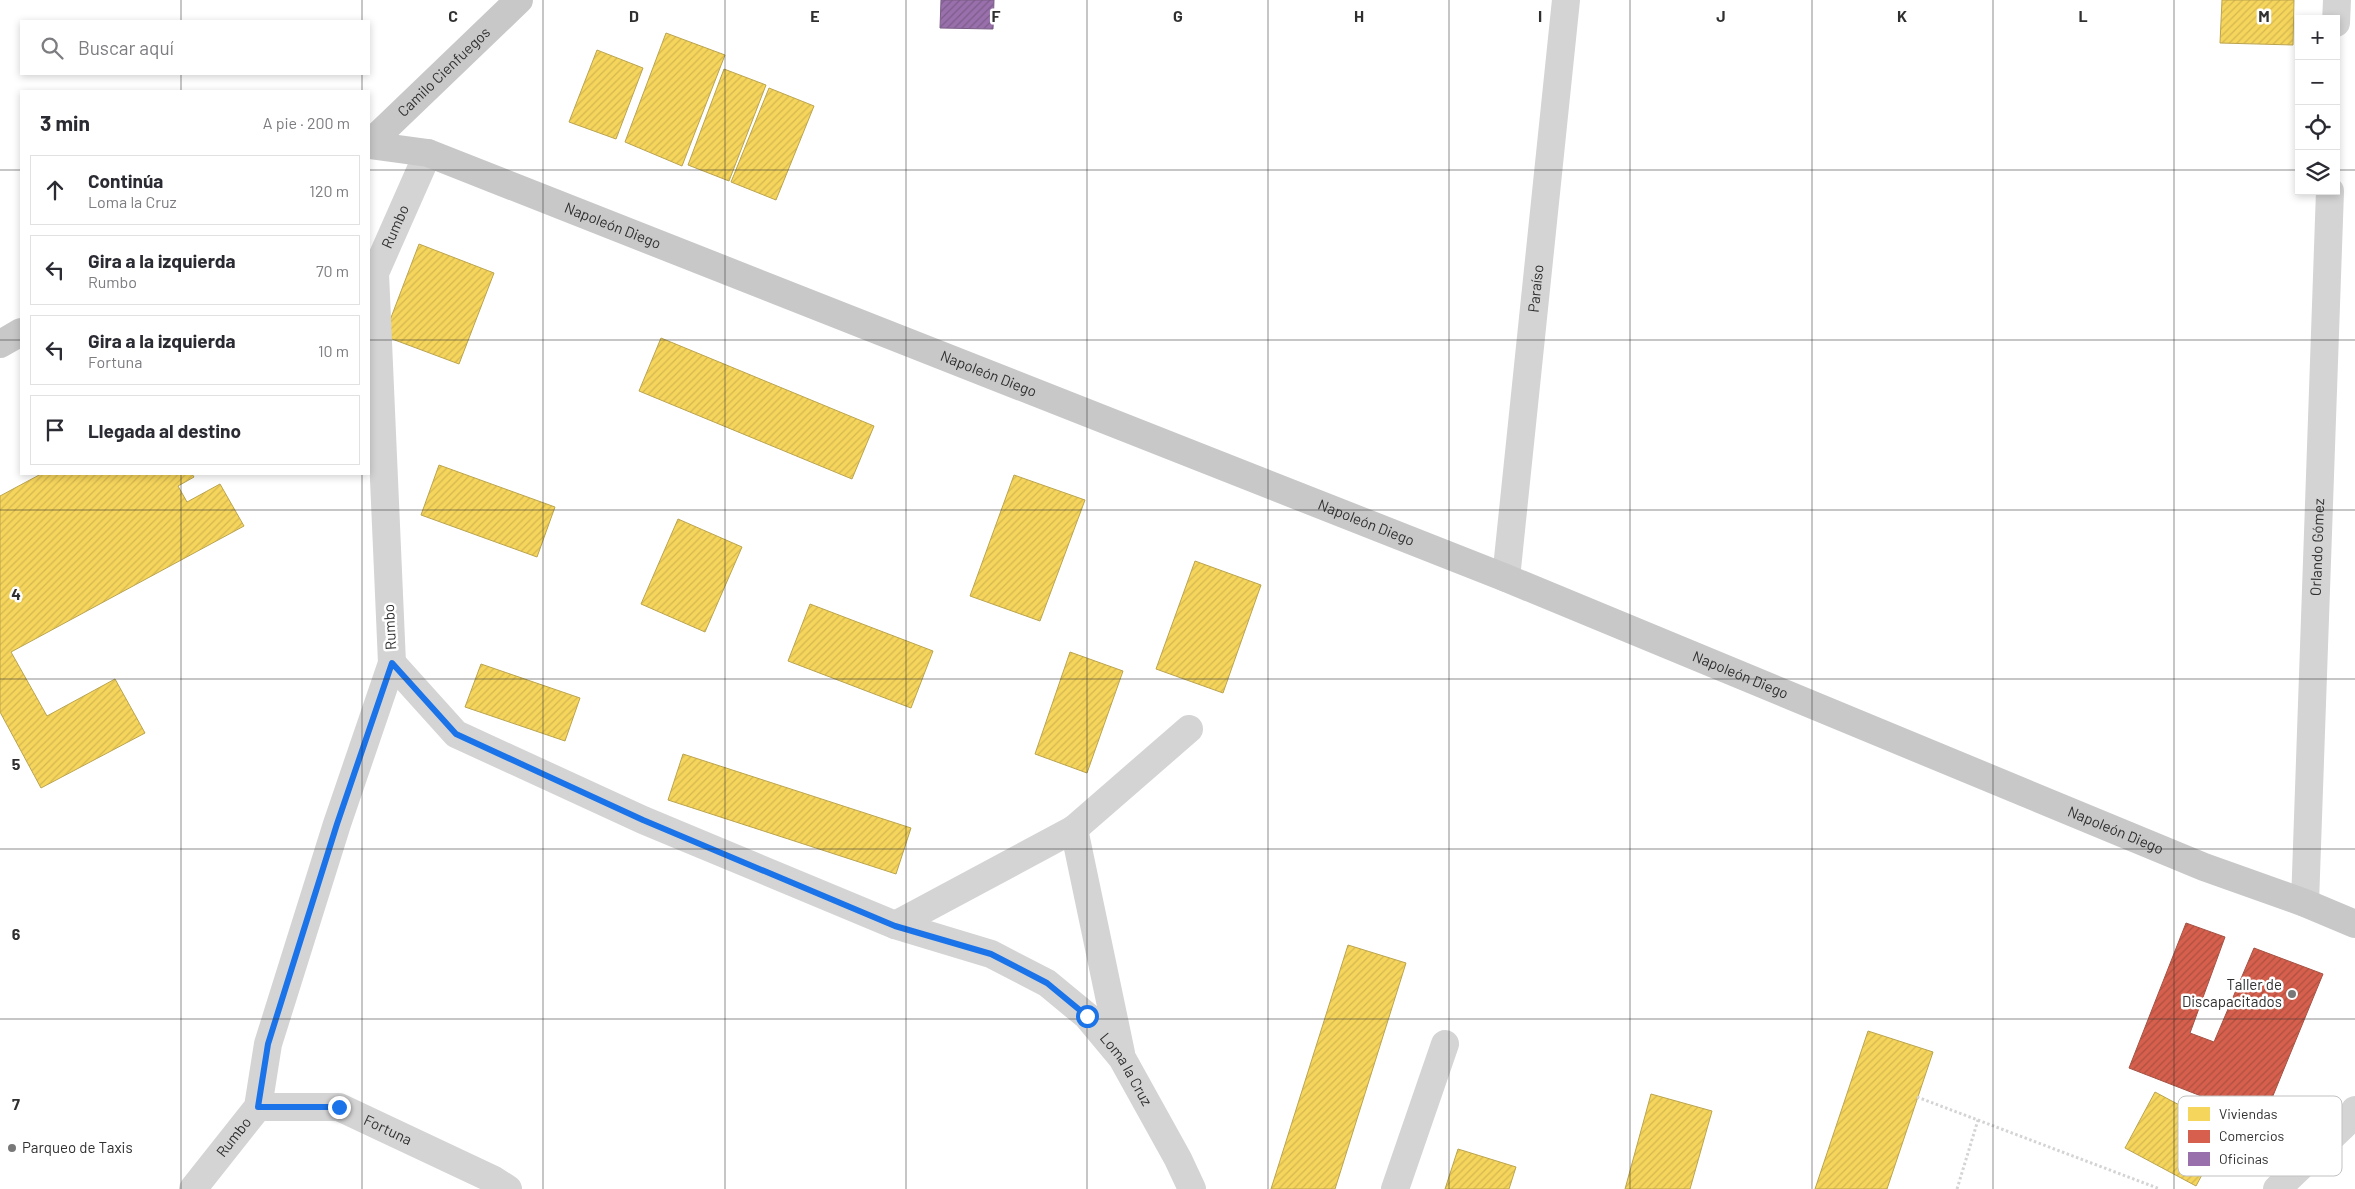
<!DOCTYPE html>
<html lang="es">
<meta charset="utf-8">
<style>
body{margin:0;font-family:Barlow,sans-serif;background:#f7f7f7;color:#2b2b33}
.controls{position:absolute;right:15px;top:15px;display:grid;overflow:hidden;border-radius:0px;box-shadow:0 2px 8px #0003}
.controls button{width:45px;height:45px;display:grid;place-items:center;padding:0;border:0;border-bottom:1px solid #e1e1e2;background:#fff;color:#2b2b33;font:25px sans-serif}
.stop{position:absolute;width:15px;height:15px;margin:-11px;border:4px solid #1a73e8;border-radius:50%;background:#fff}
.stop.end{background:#1a73e8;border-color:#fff;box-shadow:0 1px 5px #0008}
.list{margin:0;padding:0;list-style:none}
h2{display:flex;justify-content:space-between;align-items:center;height:65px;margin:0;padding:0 20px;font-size:21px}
h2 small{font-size:16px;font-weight:400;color:#7c7c81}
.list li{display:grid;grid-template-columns:32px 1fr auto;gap:15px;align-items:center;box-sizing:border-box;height:70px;margin:0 10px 10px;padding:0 10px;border:1px solid #e1e1e2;border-radius:0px}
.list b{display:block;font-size:19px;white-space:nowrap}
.list p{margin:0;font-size:16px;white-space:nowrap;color:#7c7c81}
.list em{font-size:16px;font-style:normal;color:#7c7c81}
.icon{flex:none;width:28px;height:28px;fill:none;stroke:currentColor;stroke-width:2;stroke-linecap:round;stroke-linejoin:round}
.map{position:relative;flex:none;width:2355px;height:1189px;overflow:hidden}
.search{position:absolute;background:#fff;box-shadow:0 2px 8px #0003;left:20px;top:20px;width:350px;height:55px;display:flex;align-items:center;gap:12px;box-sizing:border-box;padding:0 18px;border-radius:0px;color:#7c7c81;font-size:19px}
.panel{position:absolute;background:#fff;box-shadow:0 2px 8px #0003;left:20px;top:90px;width:350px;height:385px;border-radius:0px}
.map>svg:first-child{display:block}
</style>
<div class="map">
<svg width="2355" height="1189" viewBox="0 0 2355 1189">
<defs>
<pattern id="homes-hatch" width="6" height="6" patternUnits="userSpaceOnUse" patternTransform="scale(1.25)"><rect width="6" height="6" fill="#f6d55c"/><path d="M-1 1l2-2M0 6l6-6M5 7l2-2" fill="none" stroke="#d3b750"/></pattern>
<pattern id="shops-hatch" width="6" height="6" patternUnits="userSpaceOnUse" patternTransform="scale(1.25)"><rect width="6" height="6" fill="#d6604d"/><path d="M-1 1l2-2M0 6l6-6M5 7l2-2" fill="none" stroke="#ae5040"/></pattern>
<pattern id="offices-hatch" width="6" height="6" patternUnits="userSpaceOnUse" patternTransform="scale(1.25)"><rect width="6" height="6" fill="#9970ab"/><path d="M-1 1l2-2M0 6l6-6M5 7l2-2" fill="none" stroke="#7d5c8c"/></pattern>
</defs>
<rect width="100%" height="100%" fill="#fff"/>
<path fill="url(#homes-hatch)" stroke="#bba44f" d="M2222,0H2294L2293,45L2220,43Z
M666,33L725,55L682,166L625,142Z
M597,50L643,68L616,139L569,122Z
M724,69L766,85L729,181L688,165Z
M769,88L814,106L776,200L731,182Z
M419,244L494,273L459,364L384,336Z
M661,338L874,426L852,479L639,391Z
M439,465L555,507L537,557L421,515Z
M41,474H192L194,477L178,486L187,502L220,484L244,526L11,652L47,716L115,679L145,733L41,788L0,712V496Z
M1014,475L1085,500L1040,621L970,596Z
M678,519L742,547L705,632L641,604Z
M1195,561L1261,585L1223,693L1156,669Z
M810,604L933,651L911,708L788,661Z
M1070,652L1123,671L1087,773L1035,754Z
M481,664L580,698L565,741L465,707Z
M683,754L911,828L896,874L668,800Z
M1348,945L1406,963L1335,1189H1271Z
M1868,1031L1933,1052L1887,1189H1815Z
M2155,1092L2226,1130L2196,1186L2125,1148Z
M1651,1094L1712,1111L1690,1189H1625Z
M1458,1149L1516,1167L1509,1189H1445Z"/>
<path fill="url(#shops-hatch)" stroke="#a45244" d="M2186,923L2225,937L2190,1033L2214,1042L2254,948L2323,974L2263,1120L2129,1068Z"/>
<path fill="url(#offices-hatch)" stroke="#7a5d86" d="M941,0H994L993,29L940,28Z"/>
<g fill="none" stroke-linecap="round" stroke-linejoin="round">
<path stroke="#d4d4d4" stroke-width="3" stroke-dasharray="2.5 2.5" stroke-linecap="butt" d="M1917,1097L2160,1189
M1957,1189L1978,1120"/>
<g stroke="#d4d4d4" stroke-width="28">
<path d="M2336,23L2337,0"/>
<path id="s1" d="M1506,578L1566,0"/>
<path id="s2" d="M392,663L456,734L643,820L895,925L991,954L1047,983L1087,1016L1122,1058L1178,1159L1192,1189"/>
<path d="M1074,829L1121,1053"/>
<path id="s3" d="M2305,903L2330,191"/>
<path d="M895,925L1074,829L1189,729"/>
<path id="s4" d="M258,1107H339L494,1180L508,1189"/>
<path id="s5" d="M193,1189L258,1107L268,1044L337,824L392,663L375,273L428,153"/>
<path d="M1395,1189L1445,1044"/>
<path d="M2277,1189L2349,1120L2355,1110"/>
</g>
<g stroke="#c8c8c8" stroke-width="28">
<path id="s6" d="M369,144L519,0"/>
<path id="s7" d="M369,145L428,153L1506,578L2204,867L2305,903L2355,924"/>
<path d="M0,344L21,332"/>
</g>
</g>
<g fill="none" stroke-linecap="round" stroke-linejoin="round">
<path stroke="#1a73e8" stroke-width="6" d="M339,1107H258L268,1044L337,824L392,663L456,734L643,820L895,926L991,954L1047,983L1087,1016"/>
</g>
<path fill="none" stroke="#303030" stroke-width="1" stroke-opacity="0.55" d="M181,0V21M362,0V21M543,0V1189M725,0V1189M906,0V1189M1087,0V1189M1268,0V1189M1449,0V1189M1630,0V1189M1812,0V1189M1993,0V1189M2174,0V1189M181,74V91M362,74V91M0,170H21M369,170H2299M2336,170H2355M0,340H21M369,340H2355M181,474V1189M362,474V1189M0,510H2355M0,679H2355M0,849H2355M0,1019H2355"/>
<g fill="#787878" stroke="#fff" stroke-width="2">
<circle cx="2292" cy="994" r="5"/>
<circle cx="12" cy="1148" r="5"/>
</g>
<g text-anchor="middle" stroke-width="5" stroke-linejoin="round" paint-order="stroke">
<g font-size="15" fill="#303030" stroke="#fff">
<text dy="5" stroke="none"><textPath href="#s6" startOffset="104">Camilo Cienfuegos</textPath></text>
<text dy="5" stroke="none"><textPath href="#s7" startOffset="258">Napoleón Diego</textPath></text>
<text dy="5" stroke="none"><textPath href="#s5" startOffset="1010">Rumbo</textPath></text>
<text dy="5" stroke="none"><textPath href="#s1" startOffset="291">Paraíso</textPath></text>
<text dy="5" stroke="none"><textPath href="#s7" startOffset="662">Napoleón Diego</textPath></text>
<text dy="5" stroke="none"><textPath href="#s7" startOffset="1068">Napoleón Diego</textPath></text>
<text dy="5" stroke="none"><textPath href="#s3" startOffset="356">Orlando Gómez</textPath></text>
<text transform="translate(390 627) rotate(-93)" y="5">Rumbo</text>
<text dy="5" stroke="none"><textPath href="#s7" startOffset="1472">Napoleón Diego</textPath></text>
<text dy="5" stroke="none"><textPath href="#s7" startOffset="1878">Napoleón Diego</textPath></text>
<text dy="5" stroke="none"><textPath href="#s2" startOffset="856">Loma la Cruz</textPath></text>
<text dy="5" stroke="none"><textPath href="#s4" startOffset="135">Fortuna</textPath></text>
<text dy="5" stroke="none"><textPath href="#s5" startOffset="66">Rumbo</textPath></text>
</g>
<g font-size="15" fill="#303030" stroke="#fff" text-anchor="end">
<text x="2282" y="990">Taller de<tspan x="2282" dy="17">Discapacitados</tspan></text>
<text x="22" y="1153" text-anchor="start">Parqueo de Taxis</text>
</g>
</g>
<rect x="2178" y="1096" width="164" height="80" rx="8" fill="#fff" stroke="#c1c1c1" stroke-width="1"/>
<rect x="2188" y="1107" width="22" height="14" fill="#f6d55c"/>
<rect x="2188" y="1130" width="22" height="13" fill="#d6604d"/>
<rect x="2188" y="1152" width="22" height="14" fill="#9970ab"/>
<g font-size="14" fill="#303030">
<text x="2219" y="1119">Viviendas</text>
<text x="2219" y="1141">Comercios</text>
<text x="2219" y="1164">Oficinas</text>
</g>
<g font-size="16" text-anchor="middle" font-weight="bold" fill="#303030" stroke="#fff" stroke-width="5" stroke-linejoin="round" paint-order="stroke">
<text x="453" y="22">C</text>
<text x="634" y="22">D</text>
<text x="815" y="22">E</text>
<text x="996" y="22">F</text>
<text x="1178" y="22">G</text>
<text x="1359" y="22">H</text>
<text x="1540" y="22">I</text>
<text x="1721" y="22">J</text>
<text x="1902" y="22">K</text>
<text x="2083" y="22">L</text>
<text x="2264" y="22">M</text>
<text x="16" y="600">4</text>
<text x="16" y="770">5</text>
<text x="16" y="940">6</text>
<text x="16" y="1110">7</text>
</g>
</svg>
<div class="controls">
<button>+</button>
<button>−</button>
<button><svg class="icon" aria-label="locate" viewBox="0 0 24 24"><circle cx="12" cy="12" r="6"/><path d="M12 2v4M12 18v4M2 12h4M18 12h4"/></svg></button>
<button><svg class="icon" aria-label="layers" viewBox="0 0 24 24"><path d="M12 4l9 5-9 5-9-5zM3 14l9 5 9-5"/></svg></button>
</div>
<div class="stop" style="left:1087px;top:1016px"></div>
<div class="stop end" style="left:339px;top:1107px"></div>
<div class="search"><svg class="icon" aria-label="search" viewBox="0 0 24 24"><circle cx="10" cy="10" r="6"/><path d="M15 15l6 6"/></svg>Buscar aquí</div>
<section class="panel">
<h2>3 min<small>A pie · 200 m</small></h2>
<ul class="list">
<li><svg class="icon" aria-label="ahead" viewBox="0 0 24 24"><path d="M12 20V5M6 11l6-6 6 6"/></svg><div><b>Continúa</b><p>Loma la Cruz</p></div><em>120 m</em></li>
<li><svg class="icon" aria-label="left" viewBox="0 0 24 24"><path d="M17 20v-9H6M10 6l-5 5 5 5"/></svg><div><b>Gira a la izquierda</b><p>Rumbo</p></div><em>70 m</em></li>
<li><svg class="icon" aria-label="left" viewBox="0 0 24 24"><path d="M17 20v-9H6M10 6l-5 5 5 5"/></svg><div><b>Gira a la izquierda</b><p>Fortuna</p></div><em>10 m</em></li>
<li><svg class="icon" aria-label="arrive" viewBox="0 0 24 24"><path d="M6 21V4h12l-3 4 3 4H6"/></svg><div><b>Llegada al destino</b></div></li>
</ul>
</section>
</div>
